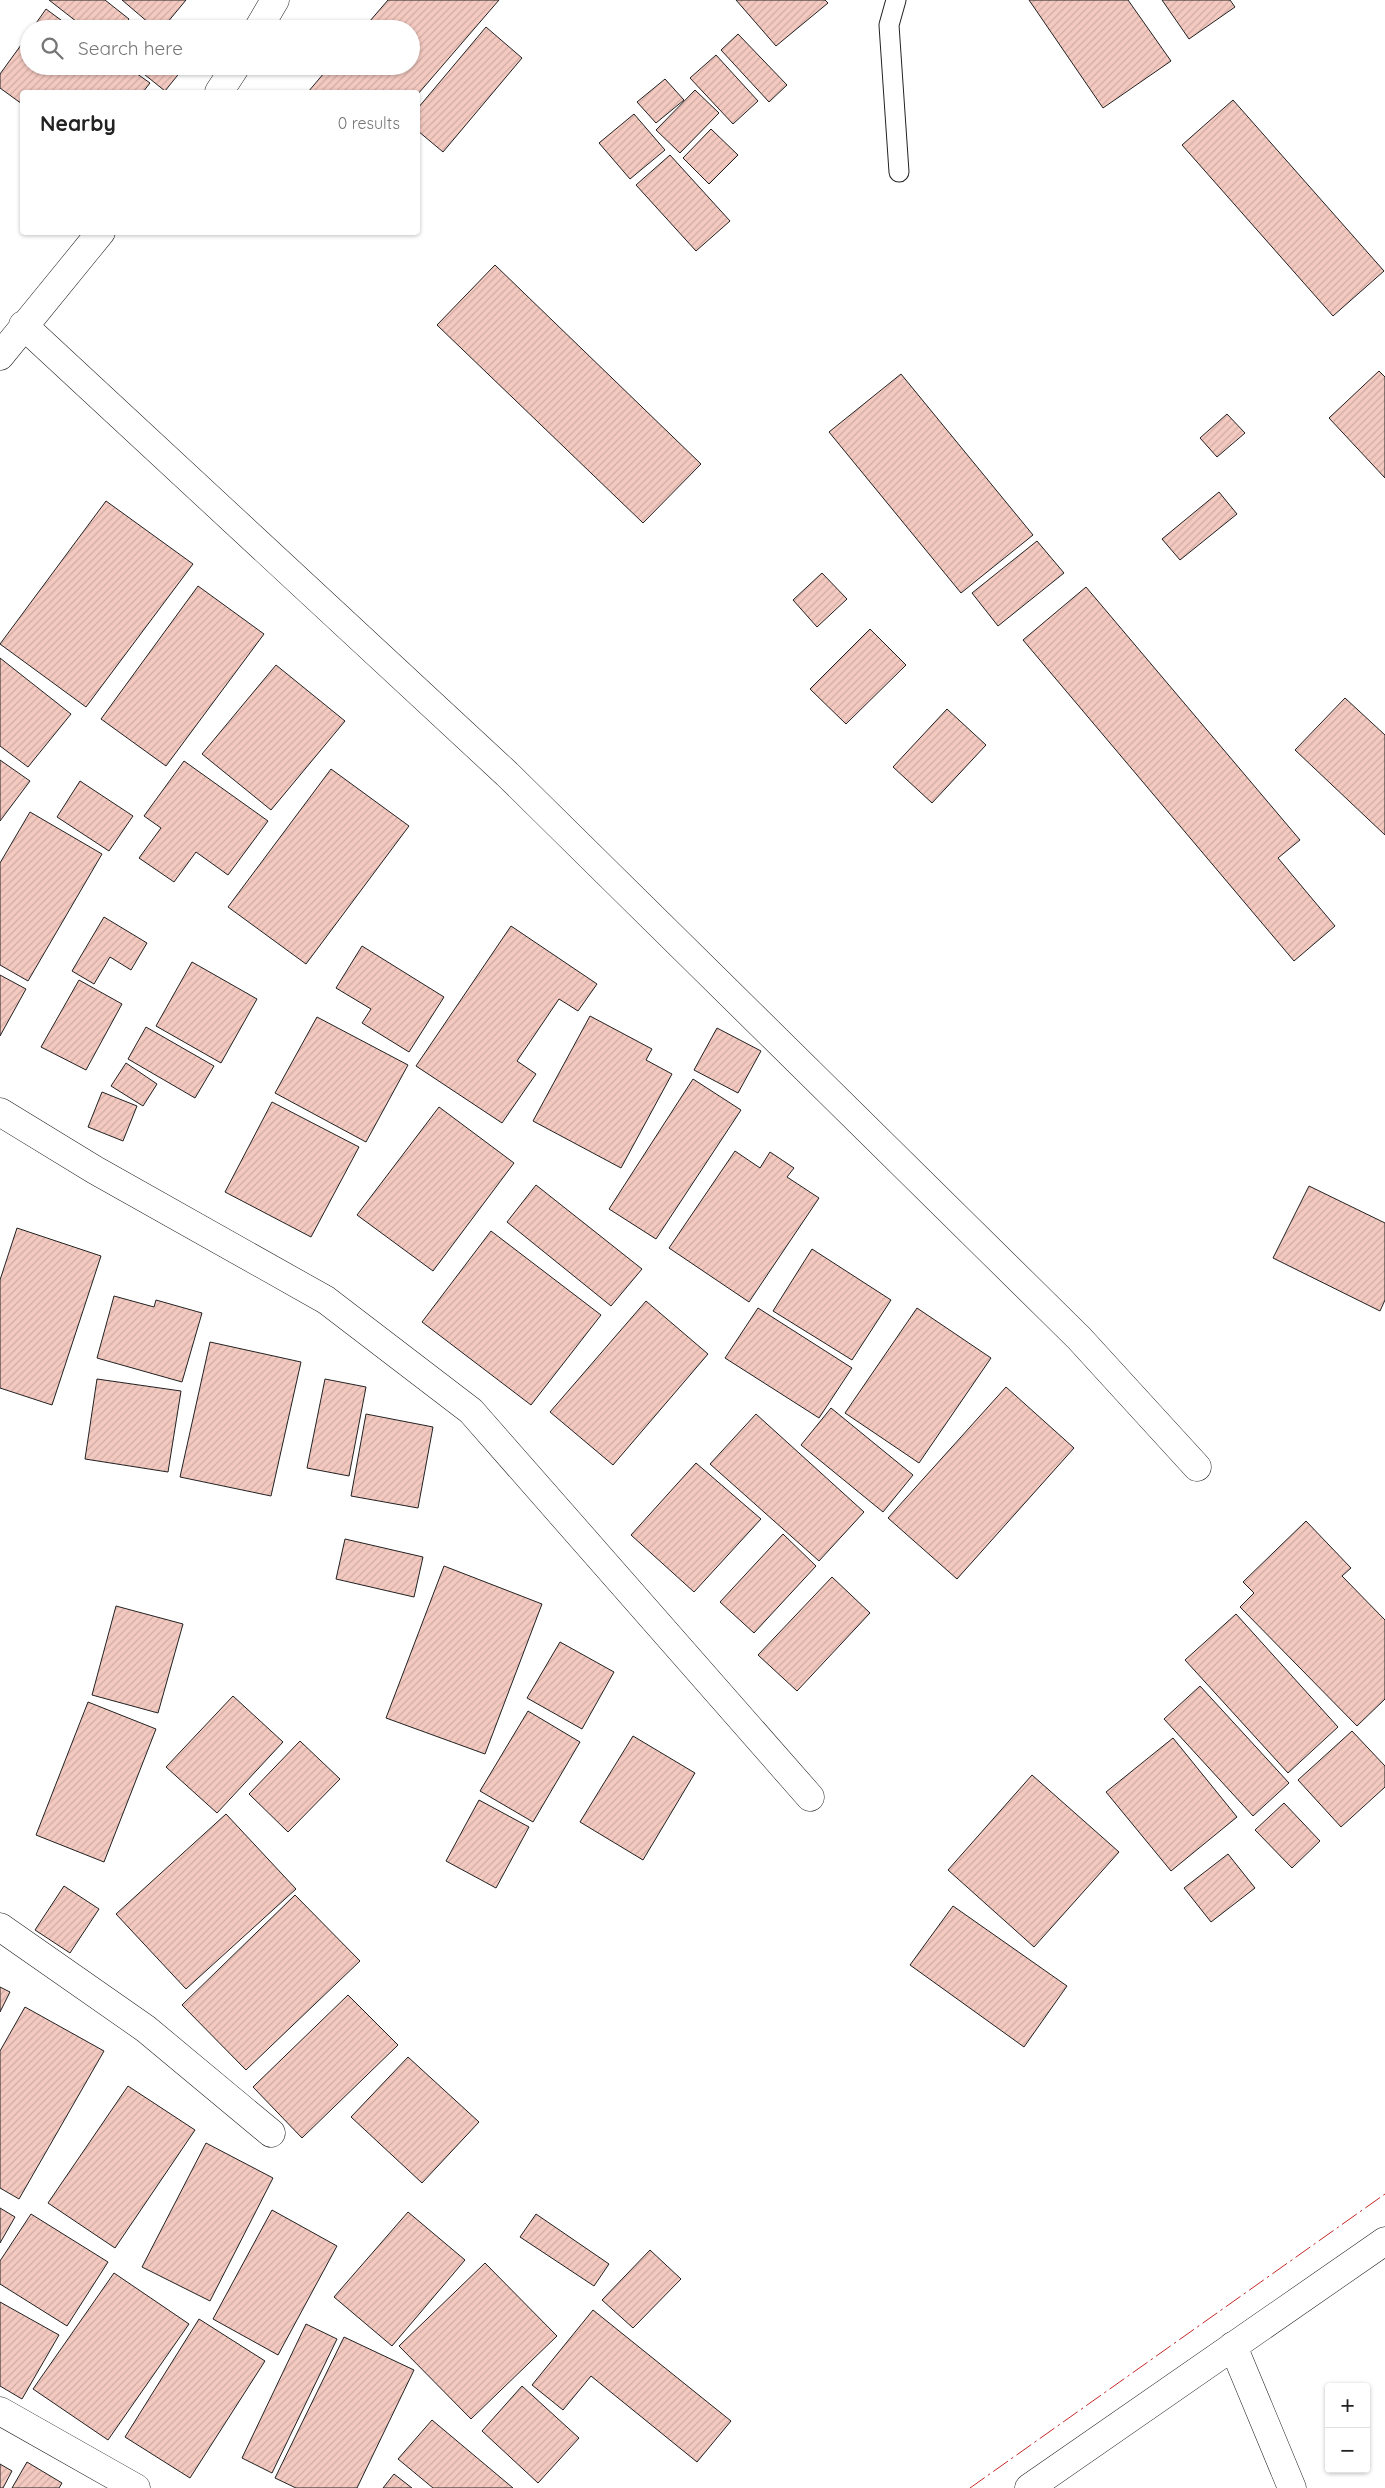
<!DOCTYPE html>
<meta charset="utf-8">
<style>
body{margin:0;font-family:Quicksand,sans-serif;background:#f6f6f6;color:#222}
.controls{position:absolute;right:15px;bottom:15px;display:grid;overflow:hidden;border-radius:5px;box-shadow:0 1px 4px #0004}
.controls button{width:45px;height:45px;display:grid;place-items:center;padding:0;border:0;border-bottom:1px solid #e0e0e0;background:#fff;color:#222;font:25px sans-serif}
.list{margin:0;padding:0;list-style:none}
h2{display:flex;justify-content:space-between;align-items:center;height:65px;margin:0;padding:0 20px;font-size:21px}
h2 small{font-size:16px;font-weight:400;color:#767676}
.icon{flex:none;width:28px;height:28px;fill:none;stroke:currentColor;stroke-width:2;stroke-linecap:round;stroke-linejoin:round}
.map{position:relative;flex:none;width:1385px;height:2488px;overflow:hidden}
.search{position:absolute;background:#fff;box-shadow:0 1px 4px #0004;left:20px;top:20px;width:400px;height:55px;display:flex;align-items:center;gap:12px;box-sizing:border-box;padding:0 18px;border-radius:28px;color:#767676;font-size:19px}
.panel{position:absolute;background:#fff;box-shadow:0 1px 4px #0004;left:20px;top:90px;width:400px;height:145px;border-radius:5px}
.map>svg:first-child{display:block}
</style>
<div class="map">
<svg width="1385" height="2488" viewBox="0 0 1385 2488">
<defs>
<pattern id="building-hatch" width="6" height="6" patternUnits="userSpaceOnUse" patternTransform="scale(1.25)"><rect width="6" height="6" fill="#f3c9c0"/><path d="M-1 1l2-2M0 6l6-6M5 7l2-2" fill="none" stroke="#d0aca5"/></pattern>
</defs>
<rect width="100%" height="100%" fill="#fff"/>
<path fill="url(#building-hatch)" stroke="#222" d="M49,0H105L129,19L121,29H86Z
M122,0H186L162,29H156Z
M388,0H499L418,94L308,92L330,66H411V29H363Z
M736,0H825L828,3L776,46Z
M1029,0H1128L1171,61L1103,108Z
M1162,0H1230L1235,7L1189,39Z
M46,9L73,29H32Z
M486,27L522,58L443,152L418,131V108Z
M29,34V66H126L150,83L143,92H22V104L0,88V74Z
M738,34L787,85L769,102L721,50Z
M716,55L758,101L733,124L690,78Z
M134,66H185L165,91Z
M665,79L684,100L656,123L637,102Z
M695,90L719,113L680,153L656,130Z
M1233,100L1384,271L1333,316L1182,145Z
M634,114L665,150L630,179L599,143Z
M711,129L738,155L709,184L683,158Z
M670,155L730,221L696,251L636,185Z
M495,265L701,464L643,523L437,325Z
M1379,371L1385,377V478L1329,418Z
M901,374L1033,535L961,593L829,432Z
M1227,414L1245,433L1217,457L1200,438Z
M1219,492L1237,514L1180,560L1162,539Z
M106,501L193,564L86,707L0,644Z
M1037,541L1064,573L998,626L972,593Z
M822,573L847,599L817,627L793,600Z
M198,586L264,634L166,766L101,719Z
M1086,587L1300,840L1278,858L1335,926L1294,961L1023,640Z
M870,629L906,665L846,724L810,689Z
M0,658L71,714L28,767L0,746Z
M276,665L345,721L271,810L202,754Z
M1345,698L1385,735V835L1295,750Z
M947,709L986,745L932,803L893,767Z
M0,760L30,781L0,821Z
M184,761L268,821L228,875L196,852L174,882L139,858L161,828L144,816Z
M331,769L409,826L306,964L228,907Z
M80,781L133,816L109,851L57,817Z
M30,812L102,854L28,981L0,965V863Z
M104,917L147,943L131,970L110,957L94,984L72,971Z
M511,926L597,984L578,1011L559,999L517,1061L536,1074L502,1123L416,1066Z
M362,946L444,997L409,1052L362,1023L371,1009L336,988Z
M192,962L257,999L221,1063L156,1026Z
M0,975L26,989L0,1036Z
M79,980L122,1004L86,1070L41,1047Z
M590,1016L652,1049L646,1060L672,1074L621,1168L533,1121Z
M317,1017L408,1065L366,1142L275,1093Z
M146,1027L214,1066L195,1098L128,1059Z
M717,1028L761,1051L738,1093L694,1070Z
M126,1063L157,1084L143,1106L111,1086Z
M693,1079L741,1110L656,1239L609,1209Z
M102,1092L137,1106L123,1141L88,1127Z
M272,1102L359,1147L311,1237L225,1192Z
M439,1107L514,1163L433,1271L357,1215Z
M735,1151L760,1168L770,1152L794,1168L787,1177L819,1198L749,1302L669,1248Z
M536,1185L642,1269L611,1306L507,1222Z
M1309,1186L1385,1223V1300L1380,1311L1273,1258Z
M17,1228L101,1256L52,1405L0,1388V1280Z
M491,1231L601,1315L531,1405L422,1322Z
M812,1249L891,1300L852,1360L773,1311Z
M114,1296L154,1307L156,1300L202,1313L182,1382L97,1358Z
M646,1301L708,1354L613,1465L550,1412Z
M758,1308L852,1368L819,1418L725,1358Z
M917,1308L991,1358L919,1463L845,1413Z
M210,1342L301,1362L271,1496L180,1477Z
M97,1379L181,1391L168,1472L85,1459Z
M325,1379L366,1387L349,1476L307,1468Z
M1006,1387L1074,1448L957,1579L888,1518Z
M831,1408L913,1475L883,1512L801,1445Z
M366,1414L433,1427L418,1508L351,1496Z
M756,1414L864,1512L819,1561L710,1464Z
M696,1463L761,1519L694,1592L631,1535Z
M1306,1521L1351,1568L1342,1576L1385,1620V1699L1357,1726L1240,1607L1254,1593L1243,1582Z
M783,1534L816,1566L754,1633L720,1602Z
M345,1539L423,1557L414,1597L336,1579Z
M444,1566L542,1604L485,1754L386,1718Z
M832,1577L870,1613L797,1691L758,1655Z
M116,1606L183,1624L158,1713L92,1695Z
M1236,1614L1338,1727L1288,1773L1185,1660Z
M560,1642L614,1672L582,1729L527,1698Z
M1200,1686L1289,1783L1253,1816L1164,1719Z
M233,1696L283,1742L217,1813L166,1767Z
M88,1702L156,1729L104,1862L36,1835Z
M528,1711L580,1742L533,1822L480,1791Z
M1352,1731L1385,1766V1787L1341,1827L1298,1780Z
M633,1736L695,1773L643,1860L580,1822Z
M1173,1738L1237,1817L1171,1871L1106,1792Z
M300,1741L340,1779L288,1832L249,1794Z
M1032,1775L1119,1852L1034,1947L948,1870Z
M479,1800L529,1827L496,1888L446,1861Z
M1284,1803L1320,1841L1292,1868L1255,1830Z
M226,1814L296,1889L186,1989L116,1914Z
M1228,1854L1255,1888L1211,1922L1184,1888Z
M64,1886L99,1909L70,1953L35,1930Z
M295,1895L360,1961L246,2070L182,2005Z
M953,1906L1067,1986L1024,2047L910,1965Z
M0,1987L10,1992L0,2012Z
M348,1995L398,2045L302,2138L253,2087Z
M25,2007L104,2051L19,2199L0,2188V2051Z
M408,2057L479,2122L422,2183L351,2117Z
M128,2086L195,2130L115,2248L48,2203Z
M206,2143L273,2178L210,2301L142,2267Z
M0,2208L15,2217L0,2243Z
M272,2210L337,2246L278,2355L213,2319Z
M408,2212L465,2260L392,2346L334,2297Z
M31,2214L108,2262L67,2326L0,2284V2261Z
M536,2214L609,2264L594,2286L520,2237Z
M650,2250L681,2279L633,2328L602,2300Z
M485,2263L557,2336L471,2419L399,2346Z
M114,2273L189,2324L108,2440L33,2389Z
M0,2302L59,2335L22,2399L0,2386Z
M593,2310L731,2421L697,2462L591,2376L563,2410L532,2385Z
M199,2319L265,2361L190,2478L125,2437Z
M306,2324L337,2339L272,2473L242,2458Z
M344,2337L414,2370L357,2488H296L275,2478Z
M522,2386L579,2438L538,2483L482,2431Z
M432,2420L513,2488H433L398,2459Z
M27,2462L62,2483L59,2488H12Z
M0,2464L12,2471L3,2488H0Z
M394,2474L412,2488H383Z"/>
<g fill="none" stroke-linecap="round" stroke-linejoin="round">
<g stroke="#222" stroke-width="21">
<path id="lane" d="M896,0L889,25L899,172"/>
</g>
<g stroke="#222" stroke-width="29">
<path id="street" d="M258,29L275,0
M219,92L236,66
M23,325L507,774L1079,1338L1197,1467
M0,356L101,232
M0,1112L95,1170L326,1300L471,1411L810,1797
M0,1927L146,2029L271,2133
M1233,2346L1292,2488
M0,2411L136,2488"/>
</g>
<g stroke="#222" stroke-width="29">
<path id="secondary" d="M1029,2488L1385,2241"/>
</g>
<use href="#lane" stroke="#fff" stroke-width="19"/>
<use href="#street" stroke="#fff" stroke-width="28"/>
<use href="#secondary" stroke="#fff" stroke-width="28"/>
<path stroke="#c62828" stroke-width="1" stroke-dasharray="18 4 2.5 4" stroke-linecap="butt" d="M970,2488L1385,2194"/>
</g>
</svg>
<div class="controls">
<button>+</button>
<button>−</button>
</div>
<div class="search"><svg class="icon" aria-label="search" viewBox="0 0 24 24"><circle cx="10" cy="10" r="6"/><path d="M15 15l6 6"/></svg>Search here</div>
<section class="panel">
<h2>Nearby<small>0 results</small></h2>
<ul class="list">
</ul>
</section>
</div>
